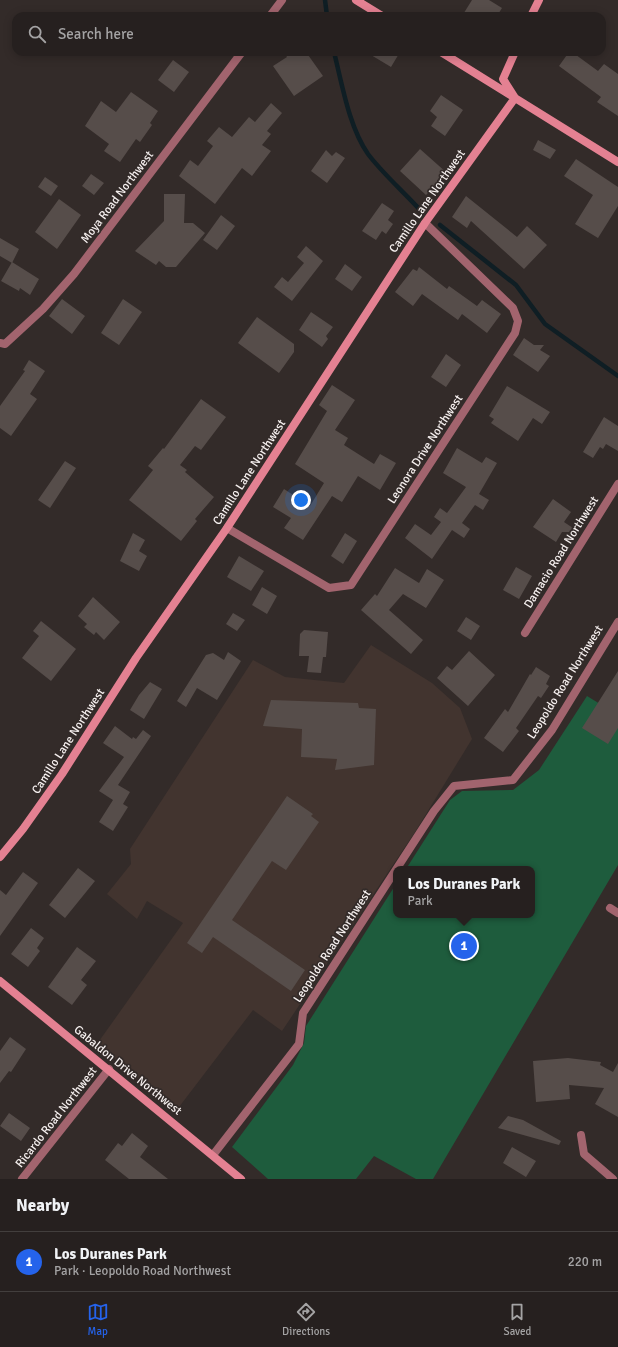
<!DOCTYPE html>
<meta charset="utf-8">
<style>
body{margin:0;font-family:Signika,sans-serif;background:#2e2828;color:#f1f3f6}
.you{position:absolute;left:301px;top:500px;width:14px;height:14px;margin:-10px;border:3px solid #fff;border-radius:50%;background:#1a73e8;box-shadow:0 0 0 6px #1a73e833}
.badge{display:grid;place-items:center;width:26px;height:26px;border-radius:50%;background:#2563eb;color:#fff;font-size:13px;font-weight:700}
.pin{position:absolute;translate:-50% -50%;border:2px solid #fff;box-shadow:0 1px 4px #0006}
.popup{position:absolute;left:393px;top:866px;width:142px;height:52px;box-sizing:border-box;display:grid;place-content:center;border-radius:8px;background:#26201f;filter:drop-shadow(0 1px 3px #0005);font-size:13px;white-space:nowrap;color:#a4a3a4}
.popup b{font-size:15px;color:#f1f3f6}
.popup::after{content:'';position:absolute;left:50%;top:100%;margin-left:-8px;border:8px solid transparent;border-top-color:#26201f}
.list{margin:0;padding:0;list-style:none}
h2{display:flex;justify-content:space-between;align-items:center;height:52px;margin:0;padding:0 16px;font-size:17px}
h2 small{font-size:13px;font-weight:400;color:#a4a3a4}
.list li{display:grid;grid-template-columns:26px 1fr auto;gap:12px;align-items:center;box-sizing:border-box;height:60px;padding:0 16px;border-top:1px solid #423e3d}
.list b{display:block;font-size:15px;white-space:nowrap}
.list p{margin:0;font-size:13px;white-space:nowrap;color:#a4a3a4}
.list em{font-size:13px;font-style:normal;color:#a4a3a4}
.icon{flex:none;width:22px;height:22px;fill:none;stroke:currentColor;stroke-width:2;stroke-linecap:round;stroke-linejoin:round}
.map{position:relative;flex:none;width:618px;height:1179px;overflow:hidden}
.search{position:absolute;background:#26201f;box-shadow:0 2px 10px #0003;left:12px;right:12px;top:12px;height:44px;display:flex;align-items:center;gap:10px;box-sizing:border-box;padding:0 14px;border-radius:12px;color:#a4a3a4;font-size:15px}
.sheet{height:112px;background:#26201f}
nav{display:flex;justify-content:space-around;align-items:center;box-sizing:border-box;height:56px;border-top:1px solid #423e3d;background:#26201f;font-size:11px;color:#a4a3a4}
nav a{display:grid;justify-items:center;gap:2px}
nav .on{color:#2563eb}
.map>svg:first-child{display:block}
</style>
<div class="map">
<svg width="618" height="1179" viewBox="0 0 618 1179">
<rect width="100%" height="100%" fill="#332b29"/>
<path fill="#42342f" d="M371,645L432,683L460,708L472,739L415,832L282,1031L253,1010L176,1111L97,1044L183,923L147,901L137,919L107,894L131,864L130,849L253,660L285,677L344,683Z"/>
<path fill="#1e5c3d" d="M587,696L618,715V865L433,1179H416L374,1156L356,1179H268L232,1147L293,1065L304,1043L306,1026L396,884V915H532V869H406L450,800L462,791L513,790L539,770Z"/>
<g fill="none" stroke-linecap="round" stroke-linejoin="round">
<path stroke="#0f1e24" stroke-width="4.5" d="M325,0L327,16
M334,52C342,84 349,127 368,154C383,174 404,192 421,211
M440,225L516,285L545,324L618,376"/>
</g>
<path fill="#564d4a" d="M472,0H489L502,8L497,16H462Z
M284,52H306L323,76L294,96L273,66L287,57Z
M366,52H400L391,67Z
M569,52H572L598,71L604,64L618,74V116L597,102L601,97L559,66Z
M173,60L189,72L174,92L158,80Z
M131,92L158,111L150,123L152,125L140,142L136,139L120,162L104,151L109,144L85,126L101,101L116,112Z
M441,95L463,110L445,136L431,126L437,117L430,111Z
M271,103L282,113L267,131L271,134L262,145L271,151L252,176L242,168L215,204L179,176L190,160L198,166L213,146L207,141L219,127L232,137L249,117L255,122Z
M538,140L556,150L550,159L533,150Z
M420,149L447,173L426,195L400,171Z
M326,150L332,156L336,152L345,158L327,183L311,171Z
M576,159L618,187V206L598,238L575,224L593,195L564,176Z
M91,174L104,183L94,195L82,186Z
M45,177L58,186L51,196L38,187Z
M164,194H185L184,223H193L205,233L176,267H166L159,261L156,265L135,251L164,221Z
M466,196L517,237L527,226L547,245L524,269L471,221L467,228L452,217Z
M59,199L81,215L57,249L35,232Z
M382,203L394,211L388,220L393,224L386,234L382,231L376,240L362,231Z
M221,215L235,226L217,250L203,240Z
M0,238L19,249L12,263L0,256Z
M306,246L323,261L292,301L274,287L282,277L288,282L304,263L297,257Z
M12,262L39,279L30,295L20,288L19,291L1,281Z
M345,264L362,277L352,291L335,279Z
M419,267L447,289L449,286L477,306L482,300L501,314L487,333L462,314L458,320L422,294L413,306L395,292L413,269L417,271Z
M62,299L85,316L72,334L49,316Z
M123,299L142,312L119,345L101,333Z
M311,312L333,327L326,336L328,339L322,347L299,330Z
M257,317L294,344V352L279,373L238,343Z
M524,338L534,345H544L540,350L550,356L538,372L513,355Z
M446,354L461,365L446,387L431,377Z
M29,360L45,371L30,394L37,399L11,436L0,428V406L25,371L23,370Z
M332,385L355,400L335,430L348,438L344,445L374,464L380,454L396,463L380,490L358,476L342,502L332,496L303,540L284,528L291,518L273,507L284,489L310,506L324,483L295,464L327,411L319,405Z
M507,386L550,412L542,424L533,418L518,441L491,423L494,419L489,416Z
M201,399L226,417L201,450L195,446L180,465L187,470L185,472L214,497L195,519L197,521L181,541L129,500L153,470L148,466L163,448L164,449Z
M604,417L618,426V451L606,444L603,449L600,447L593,458L583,452Z
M457,448L482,463L486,457L497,463L479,494L489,500L483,510L475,505L462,523L470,529L464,538L452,530L432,559L405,538L415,524L431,535L441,522L434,517L440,508L447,513L466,487L443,473Z
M65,461L76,468L50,508L38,500Z
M553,499L571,512L564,522L579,532H562L556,542L533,527Z
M133,533L145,540L139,551L147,556L139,571L120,561Z
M345,533L357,541L343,564L331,556Z
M239,556L264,571L251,591L227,577Z
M516,567L532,576L519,599L503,590Z
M395,568L419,583L427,569L444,580L426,608L403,594L389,610L423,640L411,654L361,610L375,594L377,596Z
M262,587L277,596L267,614L252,605Z
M93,597L120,622L104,640L96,632L94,635L84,627L87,624L78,616Z
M233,613L245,620L237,631L226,624Z
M466,617L480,626L471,640L457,631Z
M41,621L76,649L51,681L22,658L39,636L33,631Z
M304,630L328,632L326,657H323L321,673L307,672L309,656H299L300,634Z
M469,651L495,675L468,706L437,678L447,666L452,670Z
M228,652L241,661L217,700L197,688L186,707L177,701L206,655L213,653L224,660Z
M536,667L550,676L546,684L549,686L541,698L538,696L516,728L519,731L503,752L484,738L505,709L508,712L530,674L531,675Z
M618,671V728L608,744L582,728Z
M150,682L162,689L144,719L130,710L139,695Z
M271,700L358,703L359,708L376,709L374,765L335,770L337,759L301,757L302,729L263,726Z
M115,726L132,739L133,737L136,739L143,730L151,736L118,785L130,792L123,804L128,807L113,831L99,822L113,800L99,791L124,757L103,743Z
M287,796L313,814L311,816L319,822L286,870L272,861L232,920L305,970L291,991L213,937L202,953L187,943Z
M78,868L95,881L65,918L49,905Z
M23,872L38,883L0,936V890L6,895Z
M31,928L44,938L37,948L40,951L28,967L11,954Z
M77,947L96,961L81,980L87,985L72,1005L48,987Z
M10,1037L26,1049L11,1072L9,1071L0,1083V1051Z
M568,1058L601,1062L600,1065L613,1072L618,1063V1117L595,1104L604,1088L569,1085L570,1099L536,1102L533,1061Z
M9,1113L30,1128L21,1141L0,1126Z
M508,1116L523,1120L561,1141L559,1145L498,1128Z
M132,1133L148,1146L140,1157L168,1179H129L105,1160L118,1143L122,1146Z
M512,1147L536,1161L526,1177L503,1163Z"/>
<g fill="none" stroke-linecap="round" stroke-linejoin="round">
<path stroke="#a2646e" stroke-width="8" d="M270,16L282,0
M0,343L5,344L43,309L74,274L242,52
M227,528L329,588L351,585L515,333L518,321L513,308L425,223
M525,633L618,484
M610,908L618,913
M581,1135L584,1154L613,1179
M213,1155L299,1044L303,1013L434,811L454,786L513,780L552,730L618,622
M22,1179L109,1069"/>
<path stroke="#e48192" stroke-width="8" d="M356,0L382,16
M531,16L539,0
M441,52L618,162
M0,857L23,829L62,774L136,658L227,528L425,223L515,98L503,79L515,52
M0,981L241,1179"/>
</g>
<g text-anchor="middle" stroke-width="3.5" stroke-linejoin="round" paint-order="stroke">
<g font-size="12" fill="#f7f1f0" stroke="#332b29">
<text transform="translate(117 197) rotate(-53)" y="4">Moya Road Northwest</text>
<text transform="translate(427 201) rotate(-55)" y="4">Camillo Lane Northwest</text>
<text transform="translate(425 449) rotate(-57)" y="4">Leonora Drive Northwest</text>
<text transform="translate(249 472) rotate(-57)" y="4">Camillo Lane Northwest</text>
<text transform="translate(561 552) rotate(-58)" y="4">Damacio Road Northwest</text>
<text transform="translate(565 682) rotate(-58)" y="4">Leopoldo Road Northwest</text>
<text transform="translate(68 741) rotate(-57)" y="4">Camillo Lane Northwest</text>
<text transform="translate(332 946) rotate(-57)" y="4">Leopoldo Road Northwest</text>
<text transform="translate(128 1070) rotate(39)" y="4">Gabaldon Drive Northwest</text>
<text transform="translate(56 1117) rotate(-52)" y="4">Ricardo Road Northwest</text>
</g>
</g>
</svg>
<div class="you"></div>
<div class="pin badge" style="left:464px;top:946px">1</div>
<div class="popup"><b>Los Duranes Park</b>Park</div>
<div class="search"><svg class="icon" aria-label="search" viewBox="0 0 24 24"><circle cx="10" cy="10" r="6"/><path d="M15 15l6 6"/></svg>Search here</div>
</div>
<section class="sheet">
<h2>Nearby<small></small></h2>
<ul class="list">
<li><span class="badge">1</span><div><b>Los Duranes Park</b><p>Park · Leopoldo Road Northwest</p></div><em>220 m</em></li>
</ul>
</section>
<nav>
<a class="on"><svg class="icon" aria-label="map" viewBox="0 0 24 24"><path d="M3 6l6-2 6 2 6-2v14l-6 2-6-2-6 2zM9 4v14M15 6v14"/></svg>Map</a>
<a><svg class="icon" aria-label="directions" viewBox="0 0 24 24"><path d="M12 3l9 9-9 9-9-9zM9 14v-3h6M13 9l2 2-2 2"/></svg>Directions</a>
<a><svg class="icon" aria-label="saved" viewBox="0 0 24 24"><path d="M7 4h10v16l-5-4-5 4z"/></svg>Saved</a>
</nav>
